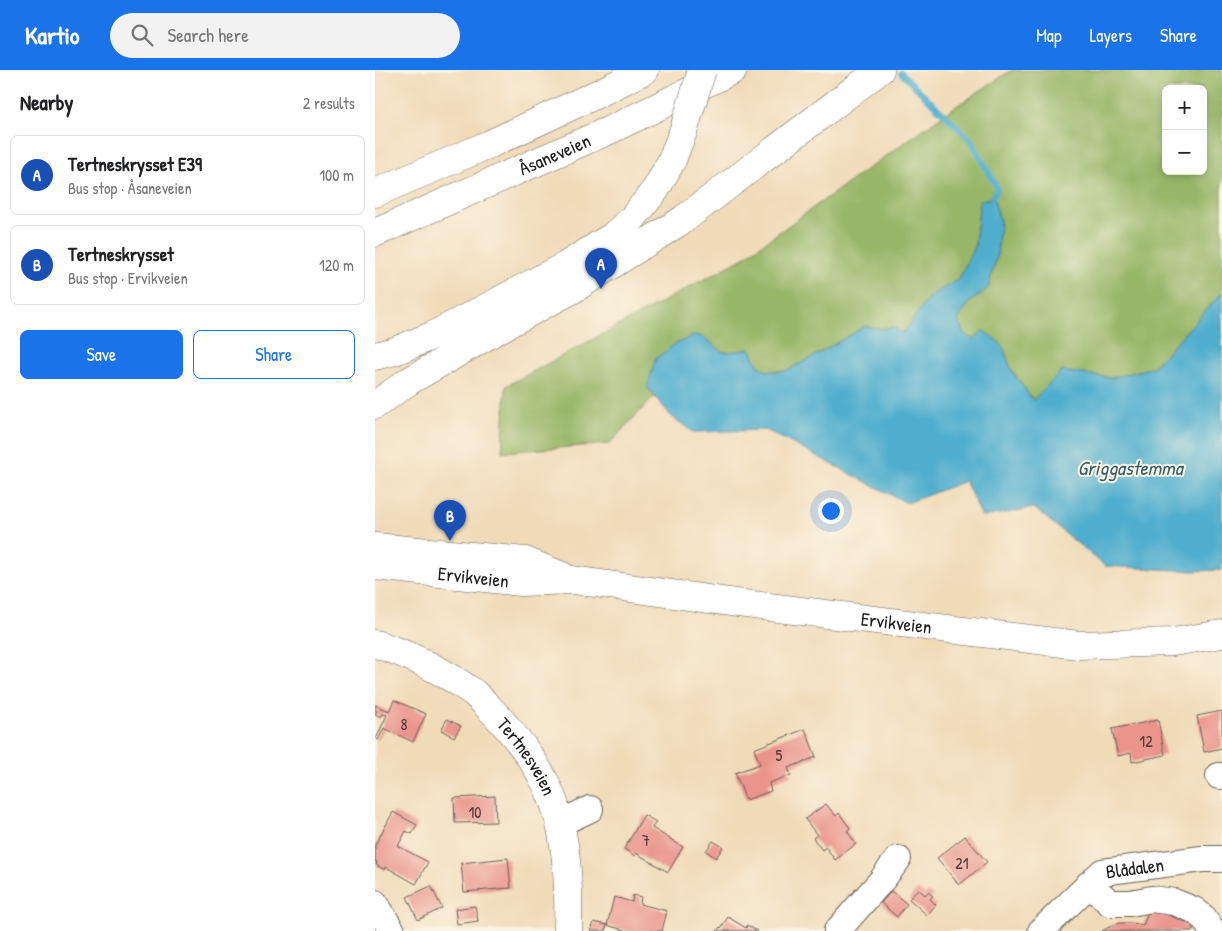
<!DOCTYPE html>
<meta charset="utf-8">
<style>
body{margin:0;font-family:"Patrick Hand",sans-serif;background:#f2f2f2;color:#202124}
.controls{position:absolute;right:15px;top:15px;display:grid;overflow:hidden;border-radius:8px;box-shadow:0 2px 8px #0003}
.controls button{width:45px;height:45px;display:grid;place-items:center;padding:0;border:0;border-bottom:1px solid #e0e0e0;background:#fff;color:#202124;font:25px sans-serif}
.you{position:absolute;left:455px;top:440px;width:18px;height:18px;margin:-12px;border:4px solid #fff;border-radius:50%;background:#1a73e8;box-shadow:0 0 0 8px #1a73e833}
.badge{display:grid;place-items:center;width:32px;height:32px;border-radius:50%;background:#1a73e8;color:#fff;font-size:16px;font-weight:700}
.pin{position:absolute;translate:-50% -41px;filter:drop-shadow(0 1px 2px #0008)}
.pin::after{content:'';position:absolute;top:26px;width:18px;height:15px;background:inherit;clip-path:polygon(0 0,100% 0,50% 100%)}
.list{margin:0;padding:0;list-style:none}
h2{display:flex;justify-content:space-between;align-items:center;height:65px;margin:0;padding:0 20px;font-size:21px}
h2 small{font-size:16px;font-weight:400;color:#757577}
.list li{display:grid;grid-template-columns:32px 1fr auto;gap:15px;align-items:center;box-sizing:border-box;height:80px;margin:0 10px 10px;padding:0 10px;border:1px solid #e0e0e0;border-radius:8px}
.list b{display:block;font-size:19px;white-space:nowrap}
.list p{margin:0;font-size:16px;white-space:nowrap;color:#757577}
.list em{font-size:16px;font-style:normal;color:#757577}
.actions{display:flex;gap:10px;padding:15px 20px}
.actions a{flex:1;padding:11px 0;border:1px solid #1a73e8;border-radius:8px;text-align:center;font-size:18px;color:#1a73e8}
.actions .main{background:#1a73e8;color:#fff}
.icon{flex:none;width:28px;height:28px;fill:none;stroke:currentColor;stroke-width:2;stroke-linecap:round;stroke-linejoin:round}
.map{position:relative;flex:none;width:847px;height:861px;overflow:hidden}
header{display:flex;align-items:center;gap:30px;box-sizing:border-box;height:70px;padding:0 25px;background:#1a73e8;color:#fff}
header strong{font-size:24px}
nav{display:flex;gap:28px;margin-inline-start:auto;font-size:18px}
.search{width:350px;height:45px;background:#f2f2f2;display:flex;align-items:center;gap:12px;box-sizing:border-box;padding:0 18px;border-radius:28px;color:#757577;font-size:19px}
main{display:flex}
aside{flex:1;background:#fff}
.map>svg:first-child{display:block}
</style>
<header>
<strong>Kartio</strong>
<div class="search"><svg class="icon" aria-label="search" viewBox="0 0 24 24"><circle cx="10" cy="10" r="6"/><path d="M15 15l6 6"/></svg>Search here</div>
<nav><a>Map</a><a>Layers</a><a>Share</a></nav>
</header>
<main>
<aside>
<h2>Nearby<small>2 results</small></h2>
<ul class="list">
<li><span class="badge" style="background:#1a4fb4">A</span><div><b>Tertneskrysset E39</b><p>Bus stop · Åsaneveien</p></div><em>100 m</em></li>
<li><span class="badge" style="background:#1a4fb4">B</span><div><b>Tertneskrysset</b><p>Bus stop · Ervikveien</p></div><em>120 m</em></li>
</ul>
<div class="actions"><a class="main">Save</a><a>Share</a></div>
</aside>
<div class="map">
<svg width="847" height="861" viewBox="0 0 847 861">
<rect width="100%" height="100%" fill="#fcf5e5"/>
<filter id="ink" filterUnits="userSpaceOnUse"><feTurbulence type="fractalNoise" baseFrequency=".02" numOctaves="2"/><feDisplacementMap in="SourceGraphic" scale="10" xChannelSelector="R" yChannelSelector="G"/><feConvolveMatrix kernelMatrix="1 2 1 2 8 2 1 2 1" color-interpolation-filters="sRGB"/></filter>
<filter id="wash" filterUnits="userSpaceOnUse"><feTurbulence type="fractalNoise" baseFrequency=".0096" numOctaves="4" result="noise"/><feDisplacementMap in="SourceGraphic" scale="20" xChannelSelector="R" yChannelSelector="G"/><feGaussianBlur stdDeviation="1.12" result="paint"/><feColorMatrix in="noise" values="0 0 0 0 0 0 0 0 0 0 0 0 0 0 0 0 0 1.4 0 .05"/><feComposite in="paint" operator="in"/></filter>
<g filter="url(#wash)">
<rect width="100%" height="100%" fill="#f0dbb9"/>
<path fill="#97b668" stroke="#5a6942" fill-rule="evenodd" d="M637,0H847V223L778,297L736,308L687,301L658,330L637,301L627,275L599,270L589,264L583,250L594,233L613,218L622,186L625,151L618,127L605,131L600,175L584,209L555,226L528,263L517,257L507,259L490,256L436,288L410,301H392L383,295L374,278L364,281L348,282L328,267L272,317L280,327L273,333L234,374L127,382L131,316L365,190L575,40ZM791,19H828V101H791Z"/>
<path fill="#4faece" stroke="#366575" d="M618,127L625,151L622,186L613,218L594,233L583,250L589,264L599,270L608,260L627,275L637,301L658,330L687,301L736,308L778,297L847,223V500L818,501L730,496L659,438L607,447L590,411L532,433L391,360L318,362L296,346L272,317L281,288L300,274L320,265L328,267L348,282L364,281L375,278L383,295L392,301H410L436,288L490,256L507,259L517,257L528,263L555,226L584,209L600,175L605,131Z"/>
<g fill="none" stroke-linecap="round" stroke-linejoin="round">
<path stroke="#4faece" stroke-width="6" d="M526,3L596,70L622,118L618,127"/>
</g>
<g id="blocks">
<path fill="#ea948b" d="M19,630L51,644L38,672L9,658L3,670L1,669L12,645L8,644L6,647L0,644L2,641L0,640V635L14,641Z
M847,641V678L829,682L822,646Z
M72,649L86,656L79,667L66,660Z
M783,650L790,685L757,692L756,683L743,686L737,659Z
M430,659L441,687L413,698L416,705L394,713L396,721L371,730L360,703L385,694L379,679Z
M120,726L121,752L80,753L79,728Z
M451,734L461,746L464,743L475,758L472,761L481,774L460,790L451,777L447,780L438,768L442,765L430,749Z
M18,742L42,755L37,764L31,761L23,776L53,792L41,814L11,797L10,800L1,795L2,792L0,791V775Z
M269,745L281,752L277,758L308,777L293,802L261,783L260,786L249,779Z
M590,766L612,792L584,815L562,788Z
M338,771L348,777L341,788L331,781Z
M133,788L136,818L89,822L86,793Z
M56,816L67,838L43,850L32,827Z
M543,819L550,825L553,822L558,826L555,829L561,835L552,845L534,829Z
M516,821L532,834L522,847L506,833Z
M258,825L266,827L265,834L292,841L287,861H252L232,855L239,827L257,832Z
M100,836L103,851L82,854L80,839Z
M775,838L819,855L817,861H727L738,855L745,853H757L768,855Z
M353,847L371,858L372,855L382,861H342L345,857L346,858Z
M219,852L232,855L230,861H216Z"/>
</g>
</g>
<g filter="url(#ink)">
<use href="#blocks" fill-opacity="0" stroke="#665f53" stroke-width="1"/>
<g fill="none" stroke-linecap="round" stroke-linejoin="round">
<g stroke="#665f53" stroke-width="28">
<g id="minor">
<path d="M844,706H847"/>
<path d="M185,753L215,739"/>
<path d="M714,814L735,833H755L777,829L799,832L819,840L829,848L837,861"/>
<path d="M0,833L17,861"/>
<path d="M462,861L507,810L523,789"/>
<path id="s1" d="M666,861L727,802L827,789H847"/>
</g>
</g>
<g stroke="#665f53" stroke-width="29">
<g id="major">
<path d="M0,477L150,491L187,506"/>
<path id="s2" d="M0,496L146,512L198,510L362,533L704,575L798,572L847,564"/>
<path id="s3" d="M0,574C12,577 24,582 36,587C58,597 79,608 99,623C107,630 115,639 123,647C146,672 168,701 179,733C193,774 194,818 193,861"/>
</g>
</g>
<g stroke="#665f53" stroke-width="29">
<g id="highway">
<path d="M0,123L115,74L222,24L270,0"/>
<path id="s4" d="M0,163L237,59L358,0"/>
<path d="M0,286L20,281L59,265L190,196L238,166L257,149L281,119L297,90"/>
<path d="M0,335L34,311L131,255L197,220L309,149L505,0"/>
</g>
</g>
<use href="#minor" stroke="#fff" stroke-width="26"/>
<use href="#major" stroke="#fff" stroke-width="28"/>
<use href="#highway" stroke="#fff" stroke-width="28"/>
<g stroke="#665f53" stroke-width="29" stroke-linecap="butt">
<path id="highway-bridge" d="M297,90L309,59L327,0"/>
</g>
<use href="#highway-bridge" stroke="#fff" stroke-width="28"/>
</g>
</g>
<g text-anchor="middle" stroke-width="4" stroke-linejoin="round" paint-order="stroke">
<g font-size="16" fill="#503a38">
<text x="29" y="660">8</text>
<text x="771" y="677">12</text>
<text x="404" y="691">5</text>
<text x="100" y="748">10</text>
<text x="271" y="776">7</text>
<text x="587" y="799">21</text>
</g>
<g font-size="19" fill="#1c1c1c" stroke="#fcf5e5">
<text dy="7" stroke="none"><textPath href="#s4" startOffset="196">Åsaneveien</textPath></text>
<text dy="7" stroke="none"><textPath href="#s2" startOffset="99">Ervikveien</textPath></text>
<text dy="7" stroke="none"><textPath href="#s2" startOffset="525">Ervikveien</textPath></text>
<text dy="7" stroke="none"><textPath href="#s3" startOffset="194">Tertnesveien</textPath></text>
<text dy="7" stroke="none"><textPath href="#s1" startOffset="118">Blådalen</textPath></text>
</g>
<g font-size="20" font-style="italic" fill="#335e6c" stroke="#fcf5e5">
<text x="755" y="405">Griggastemma</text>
</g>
</g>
</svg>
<div class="controls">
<button>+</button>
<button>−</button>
</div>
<div class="you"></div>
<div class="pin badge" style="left:226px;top:219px;background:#1a4fb4">A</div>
<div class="pin badge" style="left:75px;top:471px;background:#1a4fb4">B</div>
</div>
</main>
